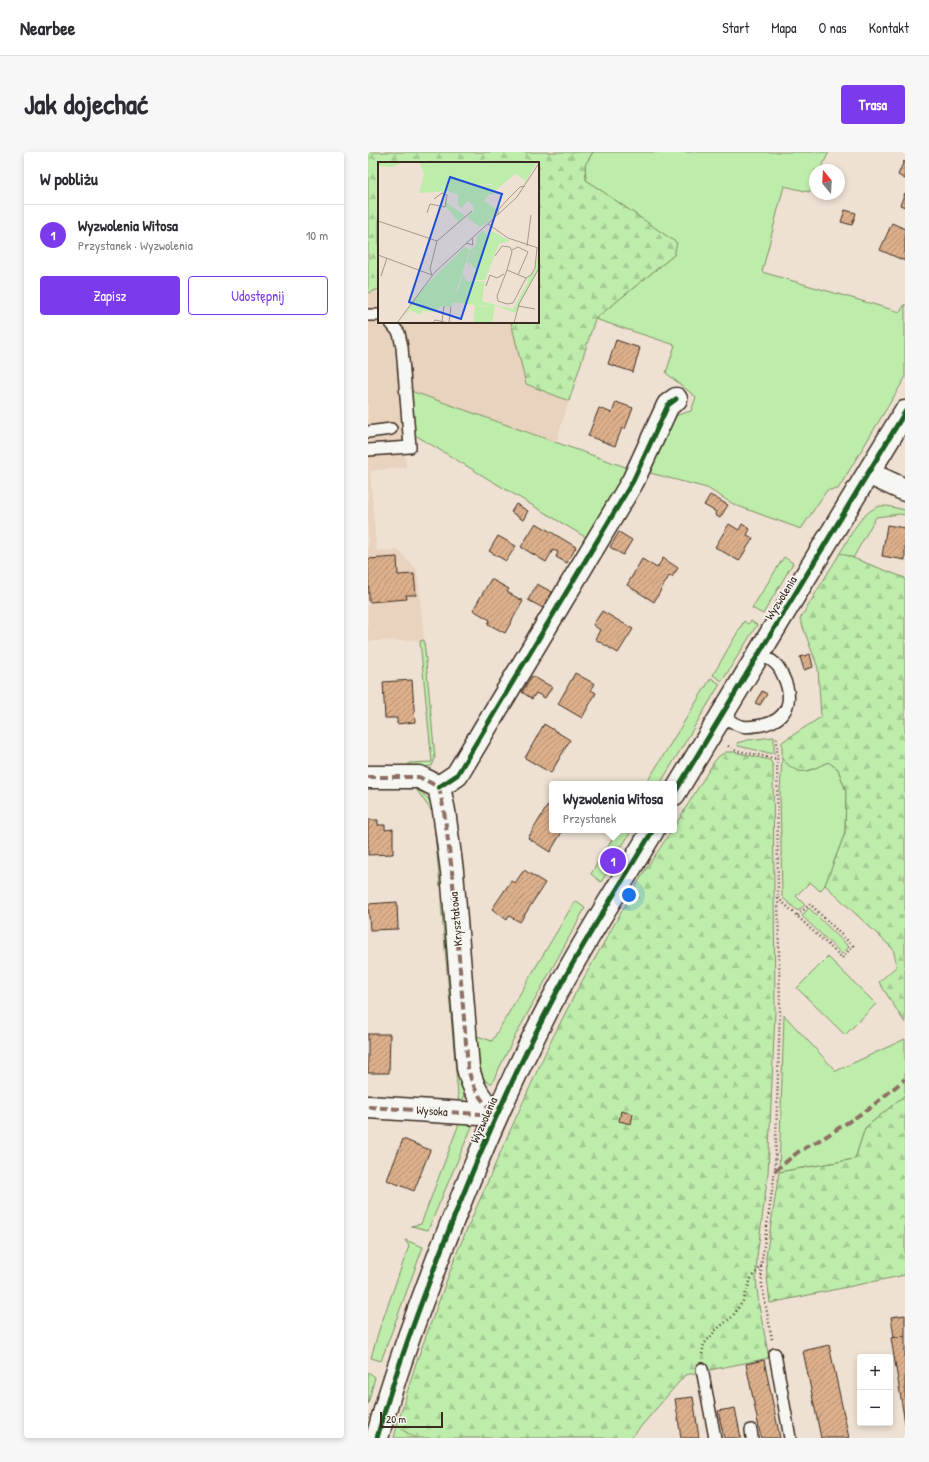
<!DOCTYPE html>
<html lang="pl">
<meta charset="utf-8">
<style>
body{margin:0;font-family:"Patrick Hand",sans-serif;background:#f7f7f7;color:#2b2b33}
.controls{position:absolute;right:12px;bottom:12px;display:grid;overflow:hidden;border-radius:4px;box-shadow:0 2px 6px #0003}
.controls button{width:36px;height:36px;display:grid;place-items:center;padding:0;border:0;border-bottom:1px solid #e1e1e2;background:#fff;color:#2b2b33;font:20px sans-serif}
.compass{position:absolute;left:441px;top:12px;width:36px;height:36px;border-radius:50%;background:#fff;box-shadow:0 2px 6px #0003;rotate:342deg}
.scale{position:absolute;left:12px;bottom:10px;width:63px;box-sizing:border-box;padding-left:4px;border:2px solid #3b2a1e;border-top:0;font-size:11px;line-height:14px;white-space:nowrap;color:#3b2a1e;-webkit-text-stroke:3px #f6f6f2;paint-order:stroke}
.you{position:absolute;left:261px;top:743px;width:14px;height:14px;margin:-10px;border:3px solid #fff;border-radius:50%;background:#1a73e8;box-shadow:0 0 0 6px #1a73e833}
.badge{display:grid;place-items:center;width:26px;height:26px;border-radius:50%;background:#7c3aed;color:#fff;font-size:13px;font-weight:700}
.pin{position:absolute;translate:-50% -50%;border:2px solid #fff;box-shadow:0 1px 4px #0006}
.popup{position:absolute;left:181px;top:629px;width:128px;height:52px;box-sizing:border-box;display:grid;place-content:center;border-radius:4px;background:#fff;filter:drop-shadow(0 1px 3px #0005);font-size:13px;white-space:nowrap;color:#7c7c81}
.popup b{font-size:15px;color:#2b2b33}
.popup::after{content:'';position:absolute;left:50%;top:100%;margin-left:-8px;border:8px solid transparent;border-top-color:#fff}
.list{margin:0;padding:0;list-style:none}
h2{display:flex;justify-content:space-between;align-items:center;height:52px;margin:0;padding:0 16px;font-size:17px}
h2 small{font-size:13px;font-weight:400;color:#7c7c81}
.list li{display:grid;grid-template-columns:26px 1fr auto;gap:12px;align-items:center;box-sizing:border-box;height:60px;padding:0 16px;border-top:1px solid #e1e1e2}
.list b{display:block;font-size:15px;white-space:nowrap}
.list p{margin:0;font-size:13px;white-space:nowrap;color:#7c7c81}
.list em{font-size:13px;font-style:normal;color:#7c7c81}
.actions{display:flex;gap:8px;padding:12px 16px}
.actions a{flex:1;padding:9px 0;border:1px solid #7c3aed;border-radius:4px;text-align:center;font-size:14px;color:#7c3aed}
.actions .main{background:#7c3aed;color:#fff}
.map{position:relative;flex:none;width:537px;height:1286px;overflow:hidden;border-radius:4px}
header{display:flex;align-items:center;gap:24px;box-sizing:border-box;height:56px;padding:0 20px;background:#fff;border-bottom:1px solid #e1e1e2}
header strong{font-size:19px}
nav{display:flex;gap:22px;margin-inline-start:auto;font-size:14px}
.intro{display:flex;align-items:center;justify-content:space-between;box-sizing:border-box;height:96px;padding:0 24px}
h1{margin:0;font-size:28px}
.button{padding:10px 18px;border-radius:4px;background:#7c3aed;color:#fff;font-size:14px;font-weight:700}
main{display:flex;gap:24px;padding:0 24px}
aside{flex:1;background:#fff;border-radius:4px;box-shadow:0 2px 6px #0003}
.map>svg:first-child{display:block}
</style>
<header>
<strong>Nearbee</strong>
<nav><a>Start</a><a>Mapa</a><a>O nas</a><a>Kontakt</a></nav>
</header>
<div class="intro"><h1>Jak dojechać</h1><a class="button">Trasa</a></div>
<main>
<aside>
<h2>W pobliżu<small></small></h2>
<ul class="list">
<li><span class="badge">1</span><div><b>Wyzwolenia Witosa</b><p>Przystanek · Wyzwolenia</p></div><em>10 m</em></li>
</ul>
<div class="actions"><a class="main">Zapisz</a><a>Udostępnij</a></div>
</aside>
<div class="map">
<svg width="537" height="1286" viewBox="0 0 537 1286">
<defs>
<pattern id="forest-firs" width="22" height="20" patternUnits="userSpaceOnUse"><rect width="22" height="20" fill="#beedab"/><path d="M5 1l3.5 6h-7zM16 11l3.5 6h-7z" fill="#a4cb93"/></pattern>
<pattern id="building-hatch" width="6" height="6" patternUnits="userSpaceOnUse"><rect width="6" height="6" fill="#dcb08c"/><path d="M-1 1l2-2M0 6l6-6M5 7l2-2" fill="none" stroke="#b48f72"/></pattern>
</defs>
<rect width="100%" height="100%" fill="#eee1d3"/>
<filter id="ink" filterUnits="userSpaceOnUse"><feTurbulence type="fractalNoise" baseFrequency=".025" numOctaves="2"/><feDisplacementMap in="SourceGraphic" scale="8" xChannelSelector="R" yChannelSelector="G"/><feConvolveMatrix kernelMatrix="1 2 1 2 8 2 1 2 1" color-interpolation-filters="sRGB"/></filter>
<g filter="url(#ink)">
<path fill="#e9d2be" d="M11,137V170H143L158,232L201,249L188,290L43,239L41,190L28,191L38,315L2,319L7,383L9,399L30,398L49,418L56,488L0,489V141Z"/>
<path fill="#beedab" stroke="#7c8c64" d="M225,0H461L452,18H447V28L441,40L416,34L394,120L532,160L537,152V226L470,337L459,338L433,377L367,353L339,336L282,321L306,264L323,259L328,245L298,221L307,193L227,167L306,103L308,91L218,28L217,13Z
M43,239L263,317L219,386L47,283Z
M512,354H519L537,358V363L532,362L508,365L485,406L472,401C483,384 491,361 512,354Z
M416,405L425,411L395,462L384,456Z
M376,469L380,472L383,469L389,473L354,529L345,523Z
M56,488L67,606L64,614L41,616V611L64,610L52,489Z
M343,526L352,532L292,632H283L279,630Z
M406,585V602L370,594L369,591L380,588Z
M414,607C433,626 438,620 460,610L470,617L478,639L477,681L457,733L452,739L442,730L428,744L437,753L430,759L414,745L412,639Z
M48,637C58,643 63,650 69,659L77,727L72,734L65,661Z
M250,678H264L254,694H250L236,716L240,719L233,730L223,722Z
M207,749L217,756L145,888L124,931C106,931 109,898 109,884L124,889Z
M80,750L96,941L95,949L91,954L73,751Z
M441,756L481,795L474,802L434,764Z
M460,805L508,852L477,883L429,836Z
M416,863L468,919L537,887V943L497,976L487,1007L411,1020Z
M92,969L105,972L60,1078L43,1074L53,1072Z
M37,1088L55,1095L13,1209L3,1206L11,1178L41,1094Z
M0,1220L7,1225L0,1252Z
M29,1274L47,1286H26Z"/>
<path fill="url(#forest-firs)" stroke="#7c8c64" d="M0,0H225L217,13L218,28L309,91L306,103L227,167L201,249L158,232L143,170H170V11H11V137L0,141Z
M472,401L537,426V871L511,830L529,814L525,797L457,733L477,681L478,639L470,617L460,610C438,620 433,626 414,607V590L453,565L450,516L432,467Z
M358,600H366L402,608L405,614L407,860L400,1021L389,1105L388,1127L391,1154L401,1206L317,1223L263,1286H47L29,1274L48,1211L90,1098L136,992L181,893L209,838L276,720L304,678H306V675L346,610L351,604Z
M537,943V1123L402,1151L399,1125L398,1105L411,1020L487,1007L497,976Z"/>
<path fill="url(#building-hatch)" stroke="#3b2a1e" d="M536,9L537,10V27L530,23Z
M537,41V55L532,53Z
M477,58L488,61L484,73L473,70Z
M524,71L537,77V109L512,98Z
M248,188L272,196L265,220L240,212Z
M248,250L265,256L257,277L254,276L247,294L220,284L231,256L244,261Z
M342,343L360,353L352,366L347,363L348,360L336,353Z
M148,352L160,359L155,368L143,360Z
M168,371L208,395L199,411L188,405L190,400L185,398L178,410L153,395Z
M361,372L371,378L374,372L382,377L379,383L385,386L371,409L347,395Z
M519,373L537,376V408L514,404Z
M251,380L264,388L255,403L242,395Z
M130,384L148,394L138,409L121,399Z
M29,405L30,423L46,422L48,443H38L39,447L1,450L0,407Z
M295,406L310,416L304,425L301,424L286,450L259,433L274,407L289,416Z
M123,427L141,437L139,440L155,449L137,481L120,472L122,468L105,458Z
M169,432L184,440L175,456L160,448Z
M234,459L265,477L250,501L227,487L232,478L225,473Z
M442,502L445,515L436,518L432,505Z
M207,521L227,532L223,538L228,541L214,566L190,552Z
M164,524L184,535L177,546L168,541L164,547L154,540Z
M44,528L47,570L29,572V566H17L15,530Z
M394,539L399,542L392,553L387,551Z
M176,572L202,588L183,621L157,606Z
M180,653L184,656V678H195L182,700L160,686Z
M0,668H10V673H17V678L25,677V702L0,703Z
M156,718L177,731L152,770L141,764L139,768L124,757L143,729L147,731Z
M29,750L30,777L2,778L0,752Z
M0,882H22L21,921H0Z
M253,959L265,962L263,972L251,969Z
M35,987L62,998L46,1039L19,1028Z
M537,1163V1184L526,1185L523,1165Z
M537,1184V1271L523,1186Z
M461,1193L481,1286H453L435,1199Z
M396,1208L412,1286H393L378,1212Z
M325,1245L331,1286H313L307,1247Z
M367,1256L373,1286H356L350,1259Z"/>
<g fill="none" stroke-linecap="round" stroke-linejoin="round">
<g stroke="#3b2a1e" stroke-width="14">
<path id="lane" d="M0,163H11
M0,280L23,277
M0,298L42,295L34,195L31,181L22,170
M354,563C360,567 366,572 373,574C379,576 387,574 394,573C421,567 426,547 415,524C413,519 409,512 404,509C400,506 395,505 390,503
M407,1202L422,1286
M334,1217L347,1286
M383,1278L384,1286"/>
</g>
<g stroke="#3b2a1e" stroke-width="25">
<path id="street" d="M0,625H51L71,635
M71,635L89,623L265,329L300,253L308,247
M71,635L76,659L84,719L100,916C105,937 112,948 128,963
M0,955L128,963"/>
</g>
<g stroke="#3b2a1e" stroke-width="25">
<path id="secondary" d="M500,321L537,338
M306,642L537,260
M9,1286C26,1223 49,1162 72,1101C105,1015 141,931 184,849C215,790 251,735 285,678"/>
</g>
<path stroke="#3b2a1e" stroke-width="2.5" stroke-dasharray="1 3" stroke-linecap="butt" d="M360,594L366,598L409,607
M410,746L474,806L485,794L442,752L429,764
M393,1115L394,1133L404,1187
M334,1202L336,1192L348,1178L364,1165L375,1149L383,1127L393,1114L407,1019L412,859L410,745L409,585"/>
<use href="#lane" stroke="#f6f6f2" stroke-width="11"/>
<use href="#street" stroke="#f6f6f2" stroke-width="22"/>
<use href="#secondary" stroke="#f6f6f2" stroke-width="22"/>
<path stroke="#8d6e63" stroke-width="4" stroke-dasharray="8 4" stroke-linecap="butt" d="M0,625H51L71,635
M71,635L76,659L84,719L100,916C105,937 112,948 128,963
M0,955L128,963
M407,1019L430,1000L457,985L502,956L537,927"/>
<g stroke="#f6f6f2" stroke-width="8">
<path id="cycleway" d="M71,635L89,623L265,329L300,253L308,247
M306,642L537,260
M9,1286C26,1223 49,1162 72,1101C105,1015 141,931 184,849C215,790 251,735 285,678"/>
</g>
<use href="#cycleway" stroke="#1b5e20" stroke-width="5"/>
</g>
</g>
<g text-anchor="middle" stroke-width="3.5" stroke-linejoin="round" paint-order="stroke">
<g font-size="12" fill="#3b2a1e" stroke="#f6f6f2">
<text transform="translate(413 446) rotate(-58)" y="4">Wyzwolenia</text>
<text transform="translate(88 767) rotate(-95)" y="4">Kryształowa</text>
<text transform="translate(64 959) rotate(4)" y="4">Wysoka</text>
<text transform="translate(116 968) rotate(-66)" y="4">Wyzwolenia</text>
</g>
</g>
<g transform="translate(10 10)">
<rect width="161" height="161" fill="#eee1d3"/>
<path d="M142,0H159L146,23L147,18L133,9L135,4L145,3ZM94,22L116,23L118,28L114,33L111,32L106,39L118,47L122,44L118,53L102,65L89,55L96,49L95,43L89,39L98,35L92,25ZM68,40L87,54L81,60L67,44ZM93,87L98,92L93,101H90L93,108L89,101ZM161,88V102L159,110L137,151L114,142L135,147L150,120L148,118L156,110ZM85,112L88,119H107L87,129L80,128ZM34,140L45,149L42,153L32,148L25,158ZM99,144L113,145L110,161H96Z" fill="#beedab"/>
<path d="M0,0H26L15,5L0,4ZM41,0H142L146,2L134,6L137,12L118,28L114,22H94L92,25L99,34L89,39L84,46L80,43V33L71,29L41,31L46,12ZM105,69L111,74L114,69L132,79L121,82L107,118H97L95,112L98,109L93,101L98,90L93,87L98,84L99,74ZM87,85L92,88L73,145L64,144L55,150L45,149L36,143L34,140L46,125ZM107,119L104,139L117,143L114,161H110L113,145L101,143L95,161L97,143L74,140L75,137L80,128L87,129Z" fill="#beedab"/>
<path fill="none" stroke="#a6988b" stroke-width="1" d="M49,51L52,42L67,45L69,33L64,31L56,37M120,53V48L131,36L142,25L147,24M0,59L59,79M110,62L130,76L160,86M59,79L94,49M88,81L95,83L94,76M149,84L153,53M134,88L140,85L150,90L140,113M0,93L54,113M117,94L124,84L132,85L134,90L129,108L148,116L153,113L157,106L159,86M129,108L119,134L120,139L129,142L135,141L148,116M54,113L52,107L59,79M3,114L9,96M108,124L112,113L119,116L126,112M140,144L157,147M64,159L66,144M71,160L73,145M19,161L57,110L139,35L161,1M55,161L57,158L71,161M136,161L141,142L161,106"/>
<path fill="#1d4ed8" fill-opacity="0.15" stroke="#1d4ed8" stroke-width="2" d="M72,15L124,32L83,157L31,140Z"/>
<rect width="161" height="161" fill="none" stroke="#3b2a1e" stroke-width="2"/>
</g>
</svg>
<div class="controls">
<button>+</button>
<button>−</button>
</div>
<svg class="compass" viewBox="-18 -18 36 36"><path d="M0-13l5 13h-10z" fill="#e53935"/><path d="M0 13l5-13h-10z" fill="#7c7c81"/></svg>
<div class="scale">20 m</div>
<div class="you"></div>
<div class="pin badge" style="left:245px;top:709px">1</div>
<div class="popup"><b>Wyzwolenia Witosa</b>Przystanek</div>
</div>
</main>
